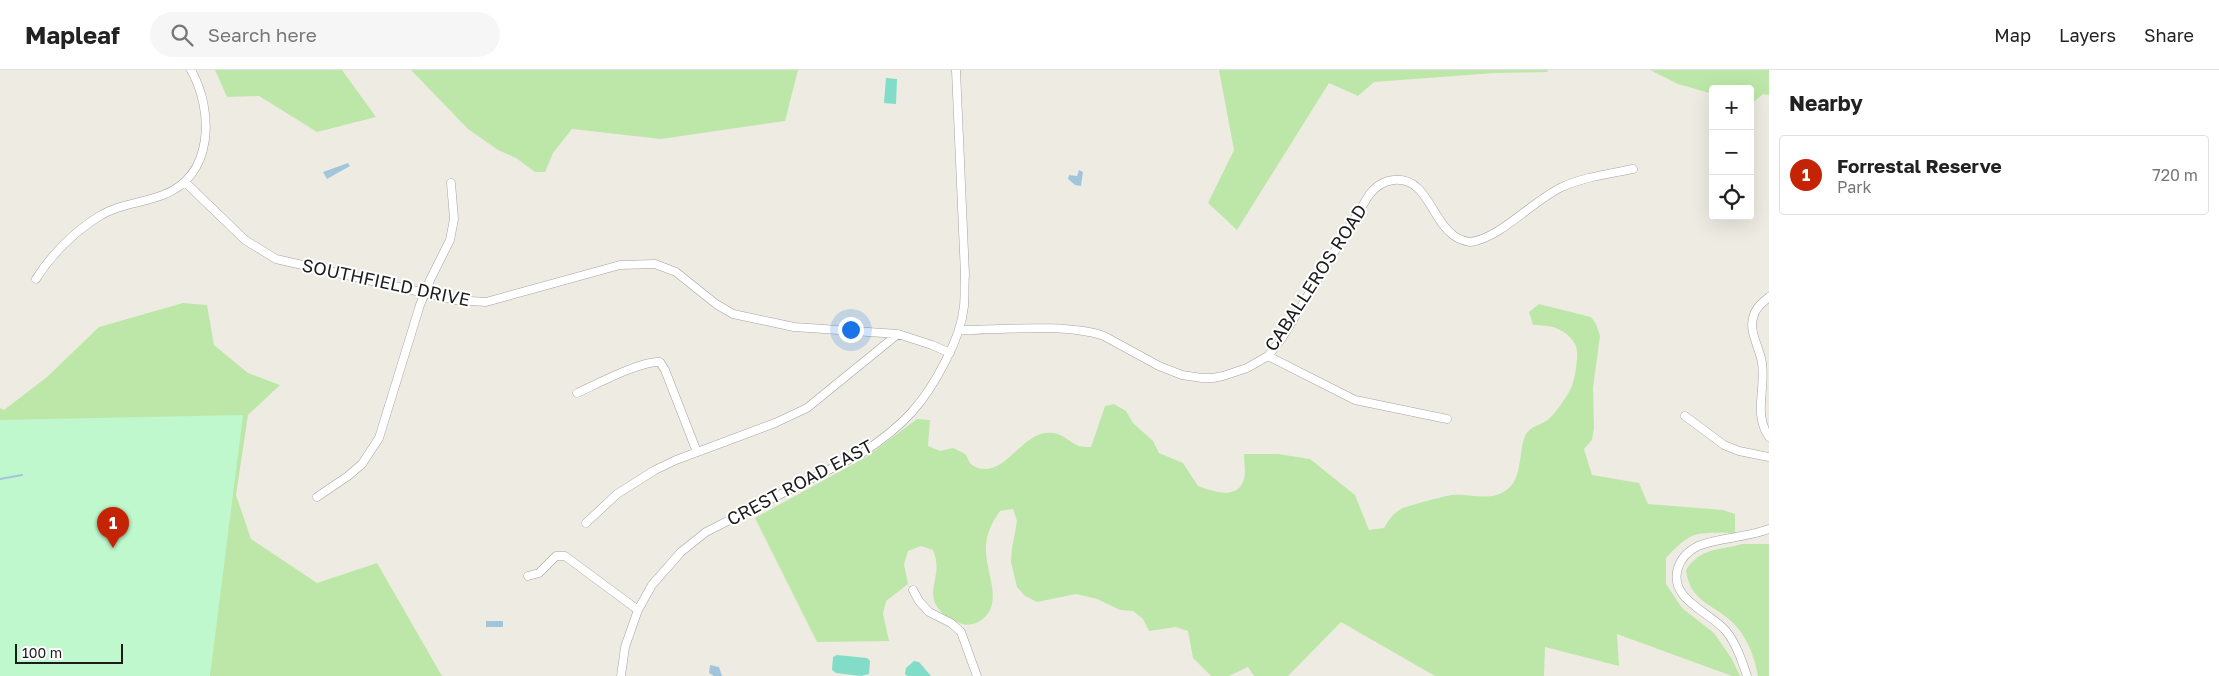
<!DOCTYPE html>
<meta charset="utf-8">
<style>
body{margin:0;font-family:"Golos Text",sans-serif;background:#f6f6f6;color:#222}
.controls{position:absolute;right:15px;top:15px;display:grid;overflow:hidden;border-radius:5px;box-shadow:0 5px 20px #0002}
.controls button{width:45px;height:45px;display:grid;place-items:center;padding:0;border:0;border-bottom:1px solid #e0e0e0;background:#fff;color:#222;font:25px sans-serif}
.scale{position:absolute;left:15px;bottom:12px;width:108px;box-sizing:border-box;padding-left:5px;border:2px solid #1c1c1c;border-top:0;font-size:14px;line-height:18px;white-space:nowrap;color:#1c1c1c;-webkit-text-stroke:4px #fff;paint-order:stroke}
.you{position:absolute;left:850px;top:259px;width:18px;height:18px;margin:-12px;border:4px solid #fff;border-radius:50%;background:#1a73e8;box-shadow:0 0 0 8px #1a73e833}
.badge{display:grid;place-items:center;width:32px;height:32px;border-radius:50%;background:#c52404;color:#fff;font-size:16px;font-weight:700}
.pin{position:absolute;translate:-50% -41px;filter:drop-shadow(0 1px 2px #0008)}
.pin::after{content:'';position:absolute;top:26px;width:18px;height:15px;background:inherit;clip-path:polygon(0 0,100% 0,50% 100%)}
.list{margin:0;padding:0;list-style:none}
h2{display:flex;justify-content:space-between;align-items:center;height:65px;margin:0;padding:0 20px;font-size:21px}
h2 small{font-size:16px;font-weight:400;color:#767676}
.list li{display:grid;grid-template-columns:32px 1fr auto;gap:15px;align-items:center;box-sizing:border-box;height:80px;margin:0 10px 10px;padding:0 10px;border:1px solid #e0e0e0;border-radius:5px}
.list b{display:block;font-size:19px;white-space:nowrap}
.list p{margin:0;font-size:16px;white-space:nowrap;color:#767676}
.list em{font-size:16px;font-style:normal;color:#767676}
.icon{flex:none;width:28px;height:28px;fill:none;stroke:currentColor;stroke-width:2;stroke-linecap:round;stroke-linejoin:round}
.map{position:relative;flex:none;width:1769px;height:606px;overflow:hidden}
header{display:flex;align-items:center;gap:30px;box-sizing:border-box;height:70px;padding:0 25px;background:#fff;border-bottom:1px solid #e0e0e0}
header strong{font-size:24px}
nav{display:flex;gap:28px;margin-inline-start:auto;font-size:18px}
.search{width:350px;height:45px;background:#f6f6f6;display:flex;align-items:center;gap:12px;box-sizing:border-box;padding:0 18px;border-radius:28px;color:#767676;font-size:19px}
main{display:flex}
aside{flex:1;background:#fff}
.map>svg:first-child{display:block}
</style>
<header>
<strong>Mapleaf</strong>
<div class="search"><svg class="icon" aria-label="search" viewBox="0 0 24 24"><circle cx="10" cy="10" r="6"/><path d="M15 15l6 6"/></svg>Search here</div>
<nav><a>Map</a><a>Layers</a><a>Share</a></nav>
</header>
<main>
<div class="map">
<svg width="1769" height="606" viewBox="0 0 1769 606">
<rect width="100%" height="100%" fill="#eeece2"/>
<path fill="#bde7a8" d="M215,0H342L376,47L317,62L259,26L227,27Z
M411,0H798L785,51L661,69L572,59L553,83L545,102H535L516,88L498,80L468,59Z
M1219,0H1548L1547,2L1494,3L1374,12L1358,26L1329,13L1237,160L1208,133L1234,80Z
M1650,0H1769V25L1763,24L1750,35V19H1713V24L1678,14Z
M183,233L207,235L214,275L248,303L280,315L248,345L236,425L251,469L317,513L377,493L442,606H0V338L4,340L47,307L99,257Z
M1539,234L1591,247L1596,254L1600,266L1593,318L1594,358L1592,370L1584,379L1592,405L1639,413L1648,434L1723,440L1735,444V463C1697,463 1693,459 1666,488V514L1682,538L1714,563L1732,589L1740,606H1732L1617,564L1619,596L1545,577L1544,606H1435L1341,552L1288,606H1254L1248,597L1229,606H1211L1193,588L1188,561L1176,557L1149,561L1143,549L1133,541L1120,540L1097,529L1076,524L1037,532L1025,526L1017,517L1011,492L1012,478L1017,451L1013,439L1000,441C992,452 987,462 986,476C984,501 1006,534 980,551C975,554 967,556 962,554C951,550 940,544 935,533C929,520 939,505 936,491C936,488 934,484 933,480L921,476L908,481L904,494L908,514L886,531L883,544L889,571L817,572L755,448L866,387L917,349L930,350L928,376L940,381L953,378C957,380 963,382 966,385C968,388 969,393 972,395C1000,413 1020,366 1045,363C1059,361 1065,368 1076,375C1080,377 1086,377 1091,377L1105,336L1114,334L1126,341L1133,353L1153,371L1159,383L1183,393L1198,416C1212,421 1238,431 1244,409C1246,402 1244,392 1244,384H1278L1310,389L1355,425L1369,460L1384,458C1388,451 1393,443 1401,439C1407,436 1447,425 1453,425C1470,423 1488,432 1505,421C1523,410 1518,384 1525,366C1529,356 1542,355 1549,349C1557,341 1566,328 1571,318C1575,310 1580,281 1575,274C1565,258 1551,255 1533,255L1529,242Z
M1742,474H1769V606H1758C1755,589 1748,569 1736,556C1716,534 1690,534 1686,500C1701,477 1718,481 1742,474Z"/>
<path fill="#bff8cd" d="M243,345L210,606H0V350Z"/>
<path fill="#81dcc8" d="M886,8L897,9L896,34L884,33Z
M837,585L867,588L870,591L869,604L861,606L836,603L832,600L833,587Z
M914,591L919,592L931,606H907L905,604L906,598Z"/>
<path fill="#a3c5db" d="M348,93L350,96L327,109L323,102Z
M1079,100L1083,102L1081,116L1075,115L1068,109L1069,105L1077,106Z
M486,551H503V557H486Z
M710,595L719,597L722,606H714L709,603Z"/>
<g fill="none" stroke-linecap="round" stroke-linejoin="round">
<path stroke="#a3c5db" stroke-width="2" d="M0,409L22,405"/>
<g stroke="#a3a3a3" stroke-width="9">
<path id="minor" d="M185,112L245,170L276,189L456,230L486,232L620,195L655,194L676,202L716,234L733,244L794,257L898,264L932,275L950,283
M36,209C51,185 74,162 98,147C118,134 142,133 163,125C214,106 214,41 191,0
M1769,227C1762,233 1755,238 1753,248C1749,263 1760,278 1762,293C1766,319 1753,344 1769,367
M959,260C1000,260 1066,253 1104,266L1159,296L1182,305L1202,308H1213L1223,306L1247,298L1268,286L1282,268L1369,125C1375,117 1383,111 1394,110C1427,107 1431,149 1453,165C1458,169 1464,171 1470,172C1501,168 1532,131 1562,117C1584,107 1609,104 1633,99
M1268,286L1355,330L1447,349
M577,323C595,315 642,290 660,292L665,300L697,382
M1685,346L1724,375L1739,381L1769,387
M317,427L348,406L362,394L379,368L420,235L430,210L450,170L454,149L451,113
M586,453L617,424L655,400L676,390L775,353L807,338L898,264
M528,506L539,503L556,486H565L638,540
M913,520L919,531L929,542L951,553L961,562L977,606
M621,606L625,577L638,540L652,515L681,482L706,462L862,383C903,356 924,334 946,290C955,273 962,255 964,236C965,226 964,216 965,205L956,0
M1747,606C1742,591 1736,573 1726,561C1710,542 1668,529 1678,498C1681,488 1688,481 1698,476C1720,467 1746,468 1769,459"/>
</g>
<use href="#minor" stroke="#fff" stroke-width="8"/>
</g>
<g text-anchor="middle" stroke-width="4" stroke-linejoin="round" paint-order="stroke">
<g font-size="18" fill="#1c1c1c" stroke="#fff">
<text transform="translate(1316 208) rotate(-57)" y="6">CABALLEROS ROAD</text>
<text transform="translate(386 213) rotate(12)" y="6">SOUTHFIELD DRIVE</text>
<text transform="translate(800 413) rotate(-28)" y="6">CREST ROAD EAST</text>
</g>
</g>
</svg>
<div class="controls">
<button>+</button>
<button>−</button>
<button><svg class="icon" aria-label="locate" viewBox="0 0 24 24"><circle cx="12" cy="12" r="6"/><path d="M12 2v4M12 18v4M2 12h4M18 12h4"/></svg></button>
</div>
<div class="scale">100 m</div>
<div class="you"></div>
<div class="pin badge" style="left:113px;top:478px">1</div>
</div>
<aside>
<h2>Nearby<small></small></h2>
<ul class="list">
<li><span class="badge">1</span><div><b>Forrestal Reserve</b><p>Park</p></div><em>720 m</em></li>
</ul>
</aside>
</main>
